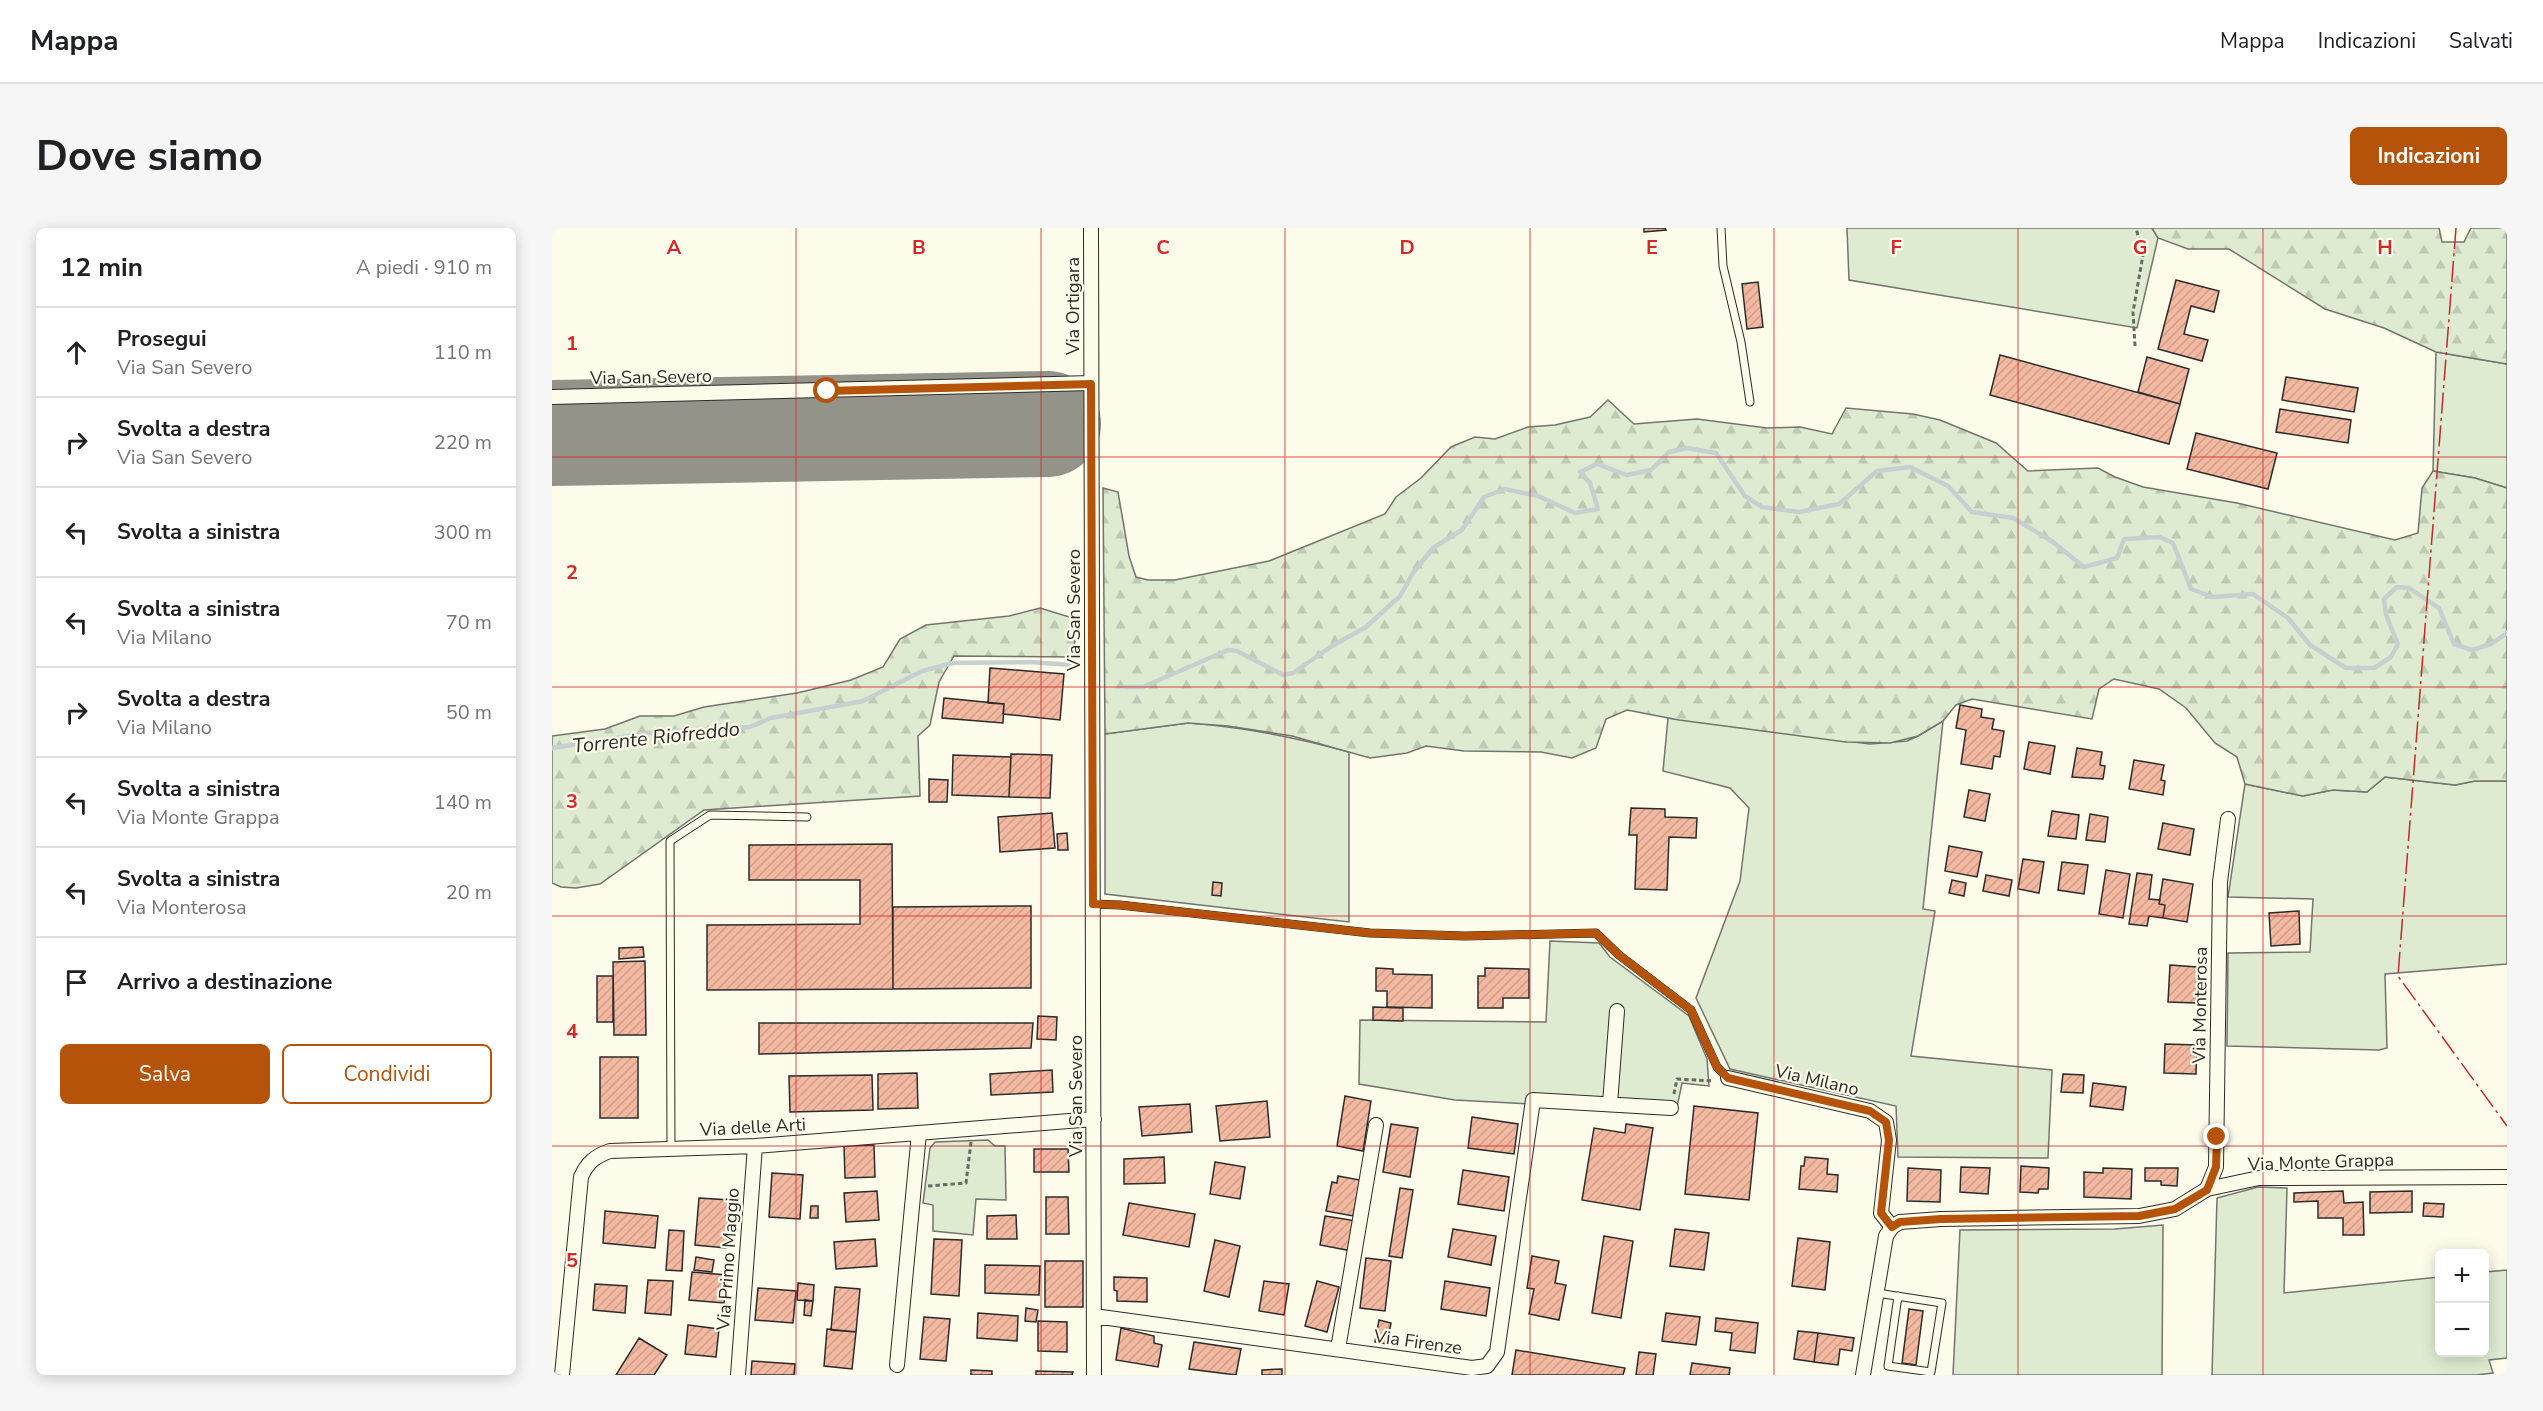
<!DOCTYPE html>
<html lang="it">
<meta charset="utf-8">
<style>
body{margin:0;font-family:"Nunito Sans",sans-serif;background:#f6f6f6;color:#202124}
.controls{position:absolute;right:18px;bottom:18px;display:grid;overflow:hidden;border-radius:9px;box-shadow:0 3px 15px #0003}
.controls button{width:54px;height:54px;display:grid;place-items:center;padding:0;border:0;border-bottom:2px solid #e0e0e0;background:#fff;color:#202124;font:30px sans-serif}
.stop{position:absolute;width:18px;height:18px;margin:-14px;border:4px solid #b45309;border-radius:50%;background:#fff}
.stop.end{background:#b45309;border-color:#fff;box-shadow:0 2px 6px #0008}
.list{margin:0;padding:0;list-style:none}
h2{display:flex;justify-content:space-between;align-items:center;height:78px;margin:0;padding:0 24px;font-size:26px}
h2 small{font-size:20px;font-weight:400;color:#757577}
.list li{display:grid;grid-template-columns:39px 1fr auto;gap:18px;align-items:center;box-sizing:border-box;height:90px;padding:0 24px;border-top:2px solid #e0e0e0}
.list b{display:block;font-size:22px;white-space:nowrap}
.list p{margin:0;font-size:20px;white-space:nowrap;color:#757577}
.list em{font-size:20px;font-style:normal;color:#757577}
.actions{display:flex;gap:12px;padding:18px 24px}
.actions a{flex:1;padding:14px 0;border:2px solid #b45309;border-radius:9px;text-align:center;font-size:21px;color:#b45309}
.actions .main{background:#b45309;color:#fff}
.icon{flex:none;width:33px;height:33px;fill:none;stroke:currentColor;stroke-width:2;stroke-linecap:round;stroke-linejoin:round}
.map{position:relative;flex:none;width:1955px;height:1147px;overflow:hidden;border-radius:9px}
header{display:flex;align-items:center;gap:36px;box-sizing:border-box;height:84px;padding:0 30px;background:#fff;border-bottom:2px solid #e0e0e0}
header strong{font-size:28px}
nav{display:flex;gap:33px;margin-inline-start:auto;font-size:21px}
.intro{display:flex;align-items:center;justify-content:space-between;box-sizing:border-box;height:144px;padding:0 36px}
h1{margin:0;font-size:42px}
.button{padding:15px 27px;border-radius:9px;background:#b45309;color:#fff;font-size:21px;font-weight:700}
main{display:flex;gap:36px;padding:0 36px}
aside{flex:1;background:#fff;border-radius:9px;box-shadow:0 3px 15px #0003}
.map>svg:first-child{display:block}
</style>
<header>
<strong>Mappa</strong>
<nav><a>Mappa</a><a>Indicazioni</a><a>Salvati</a></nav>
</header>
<div class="intro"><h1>Dove siamo</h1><a class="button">Indicazioni</a></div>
<main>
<aside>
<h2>12 min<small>A piedi · 910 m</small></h2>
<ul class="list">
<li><svg class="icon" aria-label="ahead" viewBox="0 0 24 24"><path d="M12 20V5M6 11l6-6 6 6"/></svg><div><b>Prosegui</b><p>Via San Severo</p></div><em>110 m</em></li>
<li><svg class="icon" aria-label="right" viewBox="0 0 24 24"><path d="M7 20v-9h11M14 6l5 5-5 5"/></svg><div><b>Svolta a destra</b><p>Via San Severo</p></div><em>220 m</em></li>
<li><svg class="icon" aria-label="left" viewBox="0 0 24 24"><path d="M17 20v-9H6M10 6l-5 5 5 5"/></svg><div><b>Svolta a sinistra</b></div><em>300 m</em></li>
<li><svg class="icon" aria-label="left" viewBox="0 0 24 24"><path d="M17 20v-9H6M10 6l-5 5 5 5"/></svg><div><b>Svolta a sinistra</b><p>Via Milano</p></div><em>70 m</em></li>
<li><svg class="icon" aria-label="right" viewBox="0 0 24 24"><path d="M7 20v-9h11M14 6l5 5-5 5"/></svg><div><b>Svolta a destra</b><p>Via Milano</p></div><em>50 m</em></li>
<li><svg class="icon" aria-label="left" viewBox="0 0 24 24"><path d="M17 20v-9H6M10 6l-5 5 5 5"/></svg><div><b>Svolta a sinistra</b><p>Via Monte Grappa</p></div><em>140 m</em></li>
<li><svg class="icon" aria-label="left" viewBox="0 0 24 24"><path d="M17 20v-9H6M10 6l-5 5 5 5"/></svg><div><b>Svolta a sinistra</b><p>Via Monterosa</p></div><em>20 m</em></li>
<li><svg class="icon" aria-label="arrive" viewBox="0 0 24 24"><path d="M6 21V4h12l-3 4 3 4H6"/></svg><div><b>Arrivo a destinazione</b></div></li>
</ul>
<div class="actions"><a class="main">Salva</a><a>Condividi</a></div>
</aside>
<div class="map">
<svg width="1955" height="1147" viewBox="0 0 1955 1147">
<defs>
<pattern id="forest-firs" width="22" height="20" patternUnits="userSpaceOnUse" patternTransform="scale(1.5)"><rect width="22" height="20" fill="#deebd1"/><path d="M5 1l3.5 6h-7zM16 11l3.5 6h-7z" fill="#bfcab4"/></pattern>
<pattern id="building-hatch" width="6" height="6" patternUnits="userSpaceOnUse" patternTransform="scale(1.5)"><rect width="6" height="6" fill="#f2b8a0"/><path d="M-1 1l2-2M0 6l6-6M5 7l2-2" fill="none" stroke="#d09e8a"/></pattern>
</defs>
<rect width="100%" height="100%" fill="#fdfbea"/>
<path fill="#deebd1" stroke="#74746e" stroke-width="1.5" d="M1295,0H1600L1606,10L1585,100L1297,52Z
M1884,124L1955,136V260L1923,250L1881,243Z
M1116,490L1318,516L1355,513L1366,508L1391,493L1371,681L1383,683L1359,828L1500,842L1496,930L1346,929L1344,878L1178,841L1144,770L1188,653L1197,580L1178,560L1111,543Z
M636,495C692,499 743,509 797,524V694L553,666V506Z
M1833,549L1903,557L1923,553H1955V736L1833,746L1835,820L1827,822L1675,818L1676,725L1758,724L1761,671L1676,669L1693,556L1751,568L1780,562L1815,564Z
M998,713L1047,715L1058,729L1137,788L1155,831L1157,858L1130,855L1124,884L903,872L807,856L808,792L994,794Z
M436,912L443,918H453L454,972L424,971L421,1007L381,1003V977L371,975L378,920L383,914Z
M1706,959L1735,960L1732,1065L1887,1049L1888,1124H1932L1933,1044L1955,1042V1130L1937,1132L1941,1145L1924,1147H1660L1665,970Z
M1611,997L1610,1147H1401L1408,1002L1563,1001Z"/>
<path fill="url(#forest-firs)" stroke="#74746e" stroke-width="1.5" d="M1600,0H1887L1890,14H1912L1919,0H1955V136L1884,124L1832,100L1773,81L1677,21H1636L1606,10Z
M1056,172L1082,196L1145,191L1215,200L1248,199L1280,206L1294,180L1361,186L1388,192L1444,215L1476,243L1546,240L1563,249L1591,259L1685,275L1843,312L1866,305L1870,260L1881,243L1923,250L1955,260V553H1923L1903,557L1833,549L1815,564L1781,562L1751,568L1693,556L1685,529L1663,515L1634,480L1607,461L1562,451L1547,461L1540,491L1420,471L1404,477L1391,493L1366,508L1338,515L1294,514L1127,492L1075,482L1054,491L1044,520L1020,530L989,524L912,523L874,518L855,525L818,530L740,508L676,498L636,495L553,506L551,260L566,264L577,328L584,349L596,352H623L717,333L833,286L844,269L869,250L899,219L923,209L943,211L976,199L1003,197L1038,189Z
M488,380L524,391L522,429L402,428L387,454L378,497L366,508L368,568L152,582L48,656L24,660L9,659L0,655V508L53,501L88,488H122L152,479L245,465L299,452L331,439L348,411L374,397L457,388Z"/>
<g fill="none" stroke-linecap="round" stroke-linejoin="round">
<path stroke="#c7d0d0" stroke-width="4.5" d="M574,459H591L676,422L685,423L731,447L741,445L780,418L814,399L848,368L861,345L881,320L910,302L932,269L953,261L986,268L1023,285L1046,281L1038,255L1028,244L1045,236L1075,247L1099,242L1117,224L1135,220L1164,225L1193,268L1210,279L1247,284L1287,276L1325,243L1358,239L1396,258L1420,284L1461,290L1501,314L1532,339L1565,330L1572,311L1607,309L1621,315L1639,361L1661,369L1701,366L1736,390L1758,417L1794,440H1822L1839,429L1846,416L1834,387L1832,371L1845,359L1857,360L1887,380L1902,416L1920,422L1939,416L1955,405
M0,520L96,505L198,499L219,490L311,473L370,443L401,435L478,434L520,437"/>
<path stroke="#94938a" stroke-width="106" d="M0,205L496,196"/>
</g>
<path fill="url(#building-hatch)" stroke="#2b2b2b" stroke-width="1.5" d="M1092,0H1113L1114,2L1092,4Z
M1624,52L1667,63L1662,84L1639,78L1632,106L1656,112L1650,133L1606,121Z
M1206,54L1211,99L1195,101L1190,56Z
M1448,127L1628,176L1617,216L1438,167Z
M1595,129L1637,141L1628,176L1586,164Z
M1734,149L1806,160L1802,184L1730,172Z
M1728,181L1799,192L1796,215L1724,204Z
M1644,205L1725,225L1716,261L1635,241Z
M438,440L512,446L508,492L451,486L452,476L436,475Z
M392,470L452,476L451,495L390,490Z
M1408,477L1430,481L1429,489L1442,491L1440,501L1452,503L1448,529L1442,528L1440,541L1409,536L1414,502L1404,500Z
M1477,514L1503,518L1498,546L1472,541Z
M1525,520L1550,524L1548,537L1553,538L1551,551L1520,549Z
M459,526L500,527L498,570L457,569Z
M401,527L459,529L457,569L400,567Z
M1582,532L1612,537L1609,552L1613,553L1611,567L1577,561Z
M377,551L396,552L395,574H377Z
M1417,562L1438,566L1433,593L1412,589Z
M1079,580L1113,581V589L1145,590L1144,610L1117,609L1115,662L1083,661L1085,607H1077Z
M1500,583L1527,587L1524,611L1496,608Z
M500,585L503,620L448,624L446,589Z
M1538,586L1556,589L1553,614L1534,612Z
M1611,595L1642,601L1638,627L1606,621Z
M515,605L516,622H506L505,606Z
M340,616L341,761L155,762V697L308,696V652H197V617Z
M1397,618L1430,624L1425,649L1393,643Z
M1471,631L1492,634L1487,665L1466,661Z
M1510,634L1536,637L1532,666L1506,662Z
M1554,642L1578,646L1571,690L1547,686Z
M1585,645L1600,647L1597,671L1608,672L1607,676L1613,677L1611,690L1597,688L1595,698L1577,696Z
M1434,647L1460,652L1457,668L1431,663Z
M1611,651L1641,656L1635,694L1611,690L1613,677L1607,676Z
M1400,652L1414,655L1412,668L1397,665Z
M661,654L670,655L669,668L660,667Z
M479,678V760L341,761V679Z
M1747,683L1748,716L1719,718L1717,685Z
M91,719L92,729L67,731V720Z
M93,733L94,807H62L61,734Z
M1618,737L1645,739L1644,775L1616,774Z
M824,740L841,741V746L880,747V780L835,779V763H824Z
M933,740L977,741V770H951V780H926V748H933Z
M45,748H61V794H45Z
M821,779L851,780V793L821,792Z
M486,788L505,789L504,812L485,811Z
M207,795H481L479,820L207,826Z
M1613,816L1645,817L1644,846L1612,845Z
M48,829H86V890H48Z
M500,842L501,864L439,867L438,846Z
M365,845L366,880L326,881V846Z
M1511,846L1532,847L1531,865L1509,864Z
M320,847L321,882L238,884L237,848Z
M1541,855L1574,859L1571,882L1538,878Z
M793,868L819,873L811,923L785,918Z
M715,873L718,909L668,913L664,878Z
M638,876L640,904L590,908L587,879Z
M1142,878L1206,885L1197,972L1133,966Z
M920,889L966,896L962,926L916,920Z
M839,896L866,900L858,949L831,944Z
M1074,896L1101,900L1088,982L1030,972L1042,900L1073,905Z
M322,917L323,949L293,950L292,918Z
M482,921H516L517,944H482Z
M612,929L613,955L572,956V931Z
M1253,929L1276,931L1275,946L1286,947L1285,964L1247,961L1249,938H1252Z
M663,934L693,939L688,971L658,966Z
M1469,938L1497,940L1496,961H1487L1486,965L1468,964Z
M1409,939L1438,940L1436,966L1408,964Z
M1356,940L1389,942L1388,974L1355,973Z
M1551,940L1580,941L1579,971L1532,969V944L1551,945Z
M1593,940H1626L1625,958L1609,957V953H1593Z
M911,942L957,949L952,983L906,976Z
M220,945L251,947L248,991L217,989Z
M786,948L808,952L801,988L774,983L780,954L785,955Z
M848,960L861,962L850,1030L837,1028Z
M325,963L327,992L294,994L292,965Z
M1791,963L1792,975L1811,974L1812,1007H1791V990H1766V973L1742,974V965Z
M1860,963V984L1818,985V964Z
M494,969H516L517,1006H494Z
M147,970L178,972L174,1020L143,1017Z
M577,975L643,986L637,1019L571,1007Z
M1872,975L1892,976L1891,989L1871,988Z
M259,978H266V990H258Z
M53,983L106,988L103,1020L51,1015Z
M464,987L465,1011H435V988Z
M773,988L805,993L800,1023L768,1017Z
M901,1001L944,1008L939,1037L896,1029Z
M1123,1001L1157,1005L1152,1042L1118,1038Z
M117,1002L132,1003L130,1043L114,1042Z
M1052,1008L1081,1013L1069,1090L1040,1085Z
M1246,1010L1278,1014L1273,1062L1240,1058Z
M323,1011L325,1038L284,1041L282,1014Z
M382,1011L410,1012L407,1068L379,1066Z
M663,1012L688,1018L677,1069L652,1063Z
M980,1028L1007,1033L1003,1055L1014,1057L1007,1092L977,1086L982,1061L975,1060Z
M144,1029L162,1032L160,1044L142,1042Z
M814,1030L839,1033L833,1083L808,1080Z
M493,1033H531V1079H493Z
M433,1037L488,1038L487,1067L433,1065Z
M140,1044L175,1047L172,1075L137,1072Z
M562,1049L595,1050V1074L565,1073V1063L562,1062Z
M96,1052L121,1053L119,1087L93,1085Z
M712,1053L737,1056L732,1087L707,1083Z
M765,1053L787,1059L775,1104L753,1098Z
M893,1053L938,1060L934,1088L889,1081Z
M246,1055L262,1057L261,1073L245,1072Z
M43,1056L75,1058L73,1085L41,1082Z
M283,1059L308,1061L304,1104L279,1102Z
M206,1060L244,1063L241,1095L203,1092Z
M253,1072L261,1073L259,1088L252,1087Z
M474,1080L486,1082L484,1094L473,1093Z
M1357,1081L1371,1083L1364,1137L1350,1135Z
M426,1085L466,1088L465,1113L425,1110Z
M1114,1085L1148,1089L1144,1117L1110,1113Z
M372,1089L398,1091L394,1133L368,1131Z
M1164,1090L1206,1095L1203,1125L1178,1122L1180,1105L1163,1103Z
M827,1092L839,1095L835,1116L823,1114Z
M486,1093L515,1094V1124L486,1123Z
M136,1097L167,1101L164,1129L133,1126Z
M569,1100L602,1108V1115L610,1117L606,1139L564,1132Z
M275,1101L304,1104L300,1141L272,1138Z
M1246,1103L1266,1105L1262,1134L1242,1131Z
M1266,1105L1302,1110L1300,1123L1288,1121L1286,1137L1262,1134Z
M87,1110L115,1127L102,1147H64Z
M642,1114L689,1121L684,1147L637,1141Z
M964,1122L1073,1140L1071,1147H960Z
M1087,1124L1104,1126L1101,1147H1084Z
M200,1133L243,1136L242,1147H199Z
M1140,1135L1178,1140L1177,1147H1138Z
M730,1141V1147H710V1142Z
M419,1142L440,1143V1147H419Z
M484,1143L521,1144L520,1147H484Z"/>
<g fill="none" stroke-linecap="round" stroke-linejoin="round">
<g stroke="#2b2b2b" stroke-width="9">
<path id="lane" d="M1169,0L1171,38L1189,114L1198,174
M541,676L568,677L818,705L913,708L1044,705L1067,727L1139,782L1165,839L1176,850
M119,921L118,613L158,587L255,589
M1325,1065L1390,1075L1379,1144L1336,1138L1346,1068"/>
</g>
<g stroke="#2b2b2b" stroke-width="16">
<path id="street" d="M539,0L542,1147
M0,169L539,155
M1176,850L1318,883L1334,894L1337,912L1329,985L1340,999L1334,1008L1311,1147
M1058,876L1065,783
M1655,961L1664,939L1668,654L1676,591
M1340,999L1348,994L1389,991L1587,988L1623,981L1655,961L1707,950L1955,949
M542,1088L920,1140L935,1138L945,1124L981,872L1119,880
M786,1121L824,897
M345,1137L367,905
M10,1147L29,949C35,935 43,928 58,923L203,918L542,891
M186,1147L203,918"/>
</g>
<path stroke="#6a6964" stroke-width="3" stroke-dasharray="4.5 3" stroke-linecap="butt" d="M1583,118L1581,84L1591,27L1584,0
M1122,866L1125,851L1162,853
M376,958L414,955L419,914"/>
<use href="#lane" stroke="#fdfbea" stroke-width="7"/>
<use href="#street" stroke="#fdfbea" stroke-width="14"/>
<path stroke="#c62828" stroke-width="1.5" stroke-dasharray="21 4.5 3 4.5" stroke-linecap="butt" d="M1904,0L1846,748L1955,898"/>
</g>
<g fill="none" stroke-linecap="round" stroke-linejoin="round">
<path stroke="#b45309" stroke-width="8" d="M275,163L539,156L541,676L568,677L818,705L913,708L1044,705L1067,727L1139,782L1165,839L1176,850L1318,883L1334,894L1337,912L1329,985L1340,999L1348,994L1389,991L1587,988L1623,981L1655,962L1664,939L1665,909"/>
</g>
<path fill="none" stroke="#d62828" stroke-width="1.5" stroke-opacity="0.55" d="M244,0V1147M489,0V1147M733,0V1147M978,0V1147M1222,0V1147M1466,0V1147M1711,0V1147M0,229H1955M0,459H1955M0,688H1955M0,918H1955"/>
<g text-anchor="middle" stroke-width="4.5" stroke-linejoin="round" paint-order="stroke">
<g font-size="18" fill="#2b2b2b" stroke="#fdfbea">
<text transform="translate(521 78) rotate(-90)" y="6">Via Ortigara</text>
<text transform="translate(99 149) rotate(-1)" y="6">Via San Severo</text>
<text transform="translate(522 382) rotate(-90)" y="6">Via San Severo</text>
<text transform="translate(1648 777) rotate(-89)" y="6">Via Monterosa</text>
<text transform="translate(1265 852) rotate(13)" y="6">Via Milano</text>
<text transform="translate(524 868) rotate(-90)" y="6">Via San Severo</text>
<text transform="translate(201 899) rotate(-3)" y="6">Via delle Arti</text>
<text transform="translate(1769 934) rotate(-2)" y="6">Via Monte Grappa</text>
<text transform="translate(176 1031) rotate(-86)" y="6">Via Primo Maggio</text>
<text transform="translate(866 1114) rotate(8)" y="6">Via Firenze</text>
</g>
<g font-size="20" font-style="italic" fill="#2b2b2b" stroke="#fdfbea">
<text transform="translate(104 509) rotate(-6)" y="7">Torrente Riofreddo</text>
</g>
</g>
<g font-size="20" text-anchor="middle" font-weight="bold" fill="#d62828" stroke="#fdfbea" stroke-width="4.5" stroke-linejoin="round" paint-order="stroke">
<text x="122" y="26">A</text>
<text x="367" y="26">B</text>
<text x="611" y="26">C</text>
<text x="855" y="26">D</text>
<text x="1100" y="26">E</text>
<text x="1344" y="26">F</text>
<text x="1588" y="26">G</text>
<text x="1833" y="26">H</text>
<text x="20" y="122">1</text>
<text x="20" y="351">2</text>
<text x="20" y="580">3</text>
<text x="20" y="810">4</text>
<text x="20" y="1039">5</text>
</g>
</svg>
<div class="controls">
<button>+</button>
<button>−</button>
</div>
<div class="stop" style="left:275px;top:163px"></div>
<div class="stop end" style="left:1665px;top:909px"></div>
</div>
</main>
